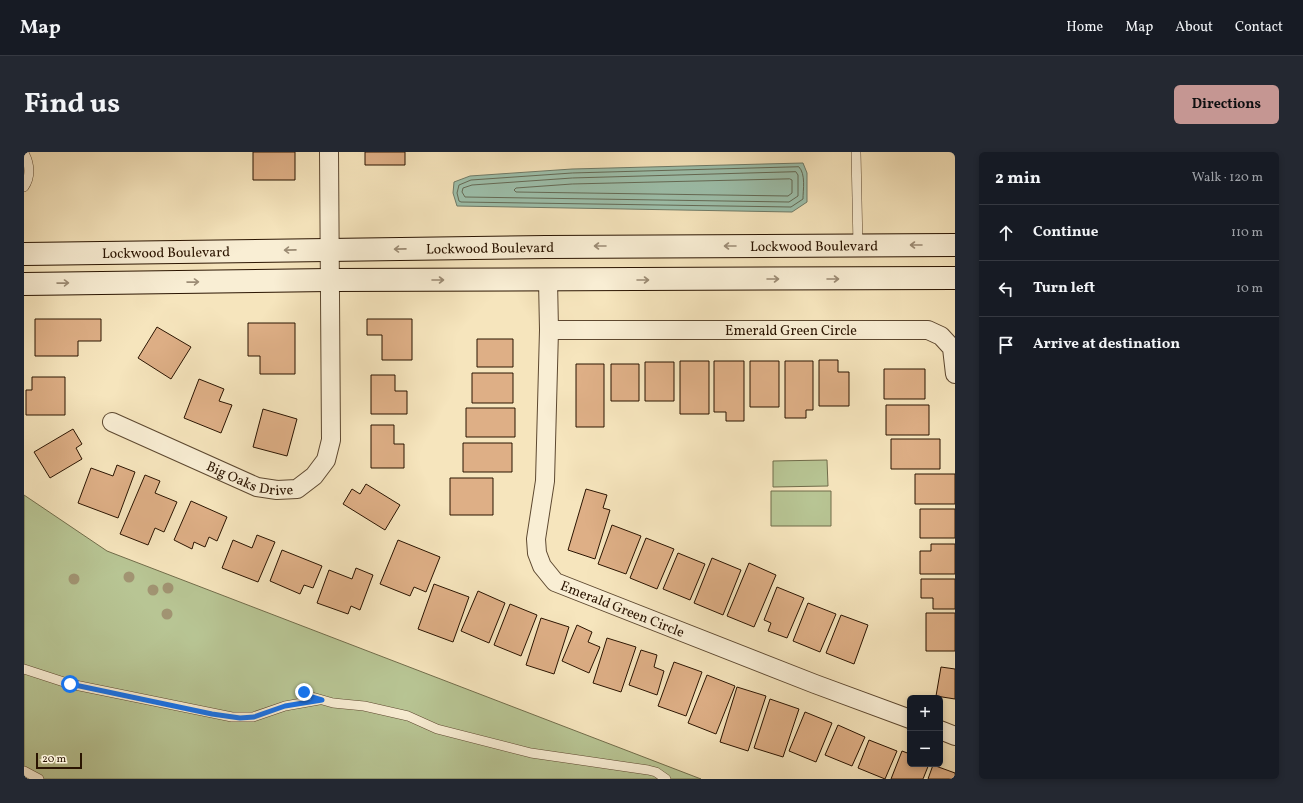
<!DOCTYPE html>
<meta charset="utf-8">
<style>
body{margin:0;font-family:Vollkorn,serif;background:#242831;color:#f1f3f6}
.controls{position:absolute;right:12px;bottom:12px;display:grid;overflow:hidden;border-radius:6px;box-shadow:0 2px 6px #0003}
.controls button{width:36px;height:36px;display:grid;place-items:center;padding:0;border:0;border-bottom:1px solid #363941;background:#171b24;color:#f1f3f6;font:20px sans-serif}
.scale{position:absolute;left:12px;bottom:10px;width:46px;box-sizing:border-box;padding-left:4px;border:2px solid #2a1401;border-top:0;font-size:11px;line-height:14px;white-space:nowrap;color:#2a1401;-webkit-text-stroke:3px #f9eed4;paint-order:stroke}
.stop{position:absolute;width:12px;height:12px;margin:-9px;border:3px solid #1a73e8;border-radius:50%;background:#fff}
.stop.end{background:#1a73e8;border-color:#fff;box-shadow:0 1px 4px #0008}
.list{margin:0;padding:0;list-style:none}
h2{display:flex;justify-content:space-between;align-items:center;height:52px;margin:0;padding:0 16px;font-size:17px}
h2 small{font-size:13px;font-weight:400;color:#9ea1a6}
.list li{display:grid;grid-template-columns:26px 1fr auto;gap:12px;align-items:center;box-sizing:border-box;height:56px;padding:0 16px;border-top:1px solid #363941}
.list b{display:block;font-size:15px;white-space:nowrap}
.list em{font-size:13px;font-style:normal;color:#9ea1a6}
.icon{flex:none;width:22px;height:22px;fill:none;stroke:currentColor;stroke-width:2;stroke-linecap:round;stroke-linejoin:round}
.map{position:relative;flex:none;width:931px;height:627px;overflow:hidden;border-radius:6px}
header{display:flex;align-items:center;gap:24px;box-sizing:border-box;height:56px;padding:0 20px;background:#171b24;border-bottom:1px solid #363941}
header strong{font-size:19px}
nav{display:flex;gap:22px;margin-inline-start:auto;font-size:14px}
.intro{display:flex;align-items:center;justify-content:space-between;box-sizing:border-box;height:96px;padding:0 24px}
h1{margin:0;font-size:28px}
.button{padding:10px 18px;border-radius:6px;background:#c59692;color:#111;font-size:14px;font-weight:700}
main{display:flex;gap:24px;padding:0 24px}
aside{flex:1;background:#171b24;border-radius:6px;box-shadow:0 2px 6px #0003}
.map>svg:first-child{display:block}
</style>
<header>
<strong>Map</strong>
<nav><a>Home</a><a>Map</a><a>About</a><a>Contact</a></nav>
</header>
<div class="intro"><h1>Find us</h1><a class="button">Directions</a></div>
<main>
<div class="map">
<svg width="931" height="627" viewBox="0 0 931 627">
<rect width="100%" height="100%" fill="#f6e5bd"/>
<filter id="stains"><feTurbulence type="fractalNoise" baseFrequency=".005" numOctaves="4"/><feColorMatrix values="0 0 0 0 .2 0 0 0 0 .09 0 0 0 0 .02 0 0 0 .5 -.17"/></filter>
<radialGradient id="worn" r=".72"><stop offset=".6" stop-color="#630" stop-opacity="0"/><stop offset="1" stop-color="#630" stop-opacity=".3"/></radialGradient>
<path fill="#b8c594" stroke="#716c4a" d="M803,308L804,334L749,335V309Z
M747,339H807V374H747Z
M0,343L83,399L677,627H0Z"/>
<path fill="#9dc0ac" stroke="#6f7b68" d="M779,11L783,21V50L768,60L433,54L429,41L430,30L446,24L548,17Z"/>
<g fill="none" stroke-linecap="round" stroke-linejoin="round">
<path stroke="#646a56" stroke-width="1" d="M775,15C782,22 779,38 779,47L767,55L437,50L435,49L433,41L435,33L447,28L548,21Z
M772,20L774,23V44L765,50L441,45L438,40L439,36L448,33L548,26Z
M766,27L768,28V41L764,44L492,40L490,38L492,36L548,32Z"/>
</g>
<path fill="#deaf86" stroke="#2a1401" d="M229,0H271V28H229Z
M341,0H381V13H341Z
M11,167H77V189H54V204H11Z
M343,167H388V208H358V183H343Z
M224,171H271V222H236V204H224Z
M133,175L167,195L147,227L114,206Z
M453,187H489V215H453Z
M795,208H814V220H825V254H795Z
M656,209H685V262H656Z
M690,209H720V269H702V260H690Z
M726,209H755V255H726Z
M761,209H789V258H782V266H761Z
M621,210H650V249H621Z
M552,212H580V275H552Z
M587,212H615V249H587Z
M860,217H901V247H860Z
M448,221H489V251H448Z
M347,223H371V239H383V262H347Z
M8,225H41V263H2V238H8Z
M175,227L200,237L195,249L208,253L197,281L160,266Z
M862,253H905V283H862Z
M442,256H491V285H442Z
M239,257L273,267L263,304L229,295Z
M347,273H370V292H380V316H347Z
M49,277L58,292L52,296L58,307L26,326L10,300Z
M867,287H916V317H867Z
M439,291H488V320H439Z
M93,313L111,320L94,366L54,351L67,316L89,324Z
M891,322H931V352H891Z
M121,323L136,329L131,341L153,350L140,380L131,376L124,393L96,382Z
M426,326H469V363H426Z
M342,332L376,353L361,378L319,352L328,337L336,342Z
M562,337L583,343L579,356L586,358L571,407L544,398Z
M167,349L203,365L193,389L185,385L181,395L170,390L168,397L150,388Z
M896,357H931V386H896Z
M588,373L617,384L602,422L574,412Z
M233,383L251,390L234,430L198,416L209,388L228,396Z
M622,386L650,397L633,437L606,426Z
M374,388L416,405L402,440L390,435L386,444L356,432Z
M907,392H931V422H896V399H907Z
M258,398L298,414L289,436L280,433L276,442L246,429Z
M654,401L681,412L666,448L639,437Z
M688,406L717,418L699,463L670,451Z
M725,411L752,423L730,475L703,464Z
M332,416L349,423L336,458L327,454L324,462L293,451L305,418L328,427Z
M897,427H931V457H909V446H897Z
M410,432L445,445L429,490L394,477Z
M753,435L780,446L763,486L744,479L747,471L740,468Z
M454,439L481,451L465,491L437,479Z
M784,451L812,462L796,500L769,489Z
M486,452L513,463L497,504L470,493Z
M902,461H931V499H902Z
M817,463L844,473L830,512L802,501Z
M517,466L545,475L530,522L502,513Z
M553,473L568,480L564,490L576,495L565,521L538,509Z
M583,486L612,495L597,540L569,531Z
M617,498L633,503L630,515L640,519L633,543L605,533Z
M650,510L678,520L662,564L634,554Z
M917,515L931,517V547L912,544Z
M683,523L711,534L692,582L664,571Z
M713,535L742,544L724,599L696,590Z
M746,547L775,557L759,605L730,596Z
M781,560L808,571L792,610L765,599Z
M814,573L841,585L828,614L801,603Z
M845,588L873,599L861,627L834,616Z
M878,599L886,602V612H905L899,627H867Z
M909,613L931,621V627H904Z"/>
<g fill="none" stroke-linecap="round" stroke-linejoin="round">
<g stroke="#5d4830" stroke-width="10">
<path id="service" d="M832,0L834,94
M0,1C6,12 7,25 0,35
M0,517L46,532L208,565H229L261,554L295,548
M279,540L288,545L309,551L340,554L384,564L413,577L507,601L624,618L632,620L642,627
M0,619L15,627"/>
</g>
<g stroke="#5d4830" stroke-width="20">
<g id="minor">
<path id="s1" d="M524,128L525,178L521,329L512,387L513,401L518,414L531,430L791,532L886,567"/>
<path id="s2" d="M525,178H904L917,184L928,196L931,222"/>
<path id="s3" d="M88,270L233,335L253,338L273,337L290,324L302,308L307,288L305,0"/>
<path d="M916,578L931,584"/>
</g>
</g>
<g stroke="#2a1401" stroke-width="24">
<g id="secondary">
<path id="s4" d="M0,102L522,95L931,93"/>
<path d="M0,132L305,128L931,126"/>
</g>
</g>
<use href="#service" stroke="#f9eed4" stroke-width="9"/>
<use href="#minor" stroke="#f9eed4" stroke-width="18"/>
<use href="#secondary" stroke="#f9eed4" stroke-width="22"/>
</g>
<g fill="#a19472">
<circle cx="105" cy="425" r="5.5"/>
<circle cx="50" cy="427" r="5.5"/>
<circle cx="144" cy="436" r="5.5"/>
<circle cx="129" cy="438" r="5.5"/>
<circle cx="143" cy="462" r="5.5"/>
</g>
<defs><path id="oneway-shaft" d="M-6 0H5M1.5-3L5.5 0L1.5 3" fill="none" stroke-width="1.6" stroke-linecap="round" stroke-linejoin="round"/></defs>
<g stroke="#9c8c75">
<use href="#oneway-shaft" transform="translate(892 93) rotate(180)"/>
<use href="#oneway-shaft" transform="translate(576 94) rotate(180)"/>
<use href="#oneway-shaft" transform="translate(706 94) rotate(180)"/>
<use href="#oneway-shaft" transform="translate(376 97) rotate(179)"/>
<use href="#oneway-shaft" transform="translate(266 98) rotate(179)"/>
<use href="#oneway-shaft" transform="translate(749 127)"/>
<use href="#oneway-shaft" transform="translate(809 127)"/>
<use href="#oneway-shaft" transform="translate(414 128)"/>
<use href="#oneway-shaft" transform="translate(619 128)"/>
<use href="#oneway-shaft" transform="translate(169 130) rotate(-1)"/>
<use href="#oneway-shaft" transform="translate(39 131) rotate(-1)"/>
</g>
<g fill="none" stroke-linecap="round" stroke-linejoin="round">
<path stroke="#1a73e8" stroke-width="5" d="M46,532L188,562L216,566L230,565L261,554L298,548L288,545L280,540"/>
</g>
<g text-anchor="middle" stroke-width="4" stroke-linejoin="round" paint-order="stroke">
<g font-size="14" fill="#2a1401" stroke="#f9eed4">
<text dy="5" stroke="none"><textPath href="#s4" startOffset="790">Lockwood Boulevard</textPath></text>
<text dy="5" stroke="none"><textPath href="#s4" startOffset="466">Lockwood Boulevard</textPath></text>
<text dy="5" stroke="none"><textPath href="#s4" startOffset="142">Lockwood Boulevard</textPath></text>
<text dy="5" stroke="none"><textPath href="#s2" startOffset="242">Emerald Green Circle</textPath></text>
<text dy="5" stroke="none"><textPath href="#s3" startOffset="150">Big Oaks Drive</textPath></text>
<text dy="5" stroke="none"><textPath href="#s1" startOffset="381">Emerald Green Circle</textPath></text>
</g>
</g>
<rect width="100%" height="100%" filter="url(#stains)"/>
<rect width="100%" height="100%" fill="url(#worn)"/>
</svg>
<div class="controls">
<button>+</button>
<button>−</button>
</div>
<div class="scale">20 m</div>
<div class="stop" style="left:46px;top:532px"></div>
<div class="stop end" style="left:280px;top:540px"></div>
</div>
<aside>
<h2>2 min<small>Walk · 120 m</small></h2>
<ul class="list">
<li><svg class="icon" aria-label="ahead" viewBox="0 0 24 24"><path d="M12 20V5M6 11l6-6 6 6"/></svg><div><b>Continue</b></div><em>110 m</em></li>
<li><svg class="icon" aria-label="left" viewBox="0 0 24 24"><path d="M17 20v-9H6M10 6l-5 5 5 5"/></svg><div><b>Turn left</b></div><em>10 m</em></li>
<li><svg class="icon" aria-label="arrive" viewBox="0 0 24 24"><path d="M6 21V4h12l-3 4 3 4H6"/></svg><div><b>Arrive at destination</b></div></li>
</ul>
</aside>
</main>
